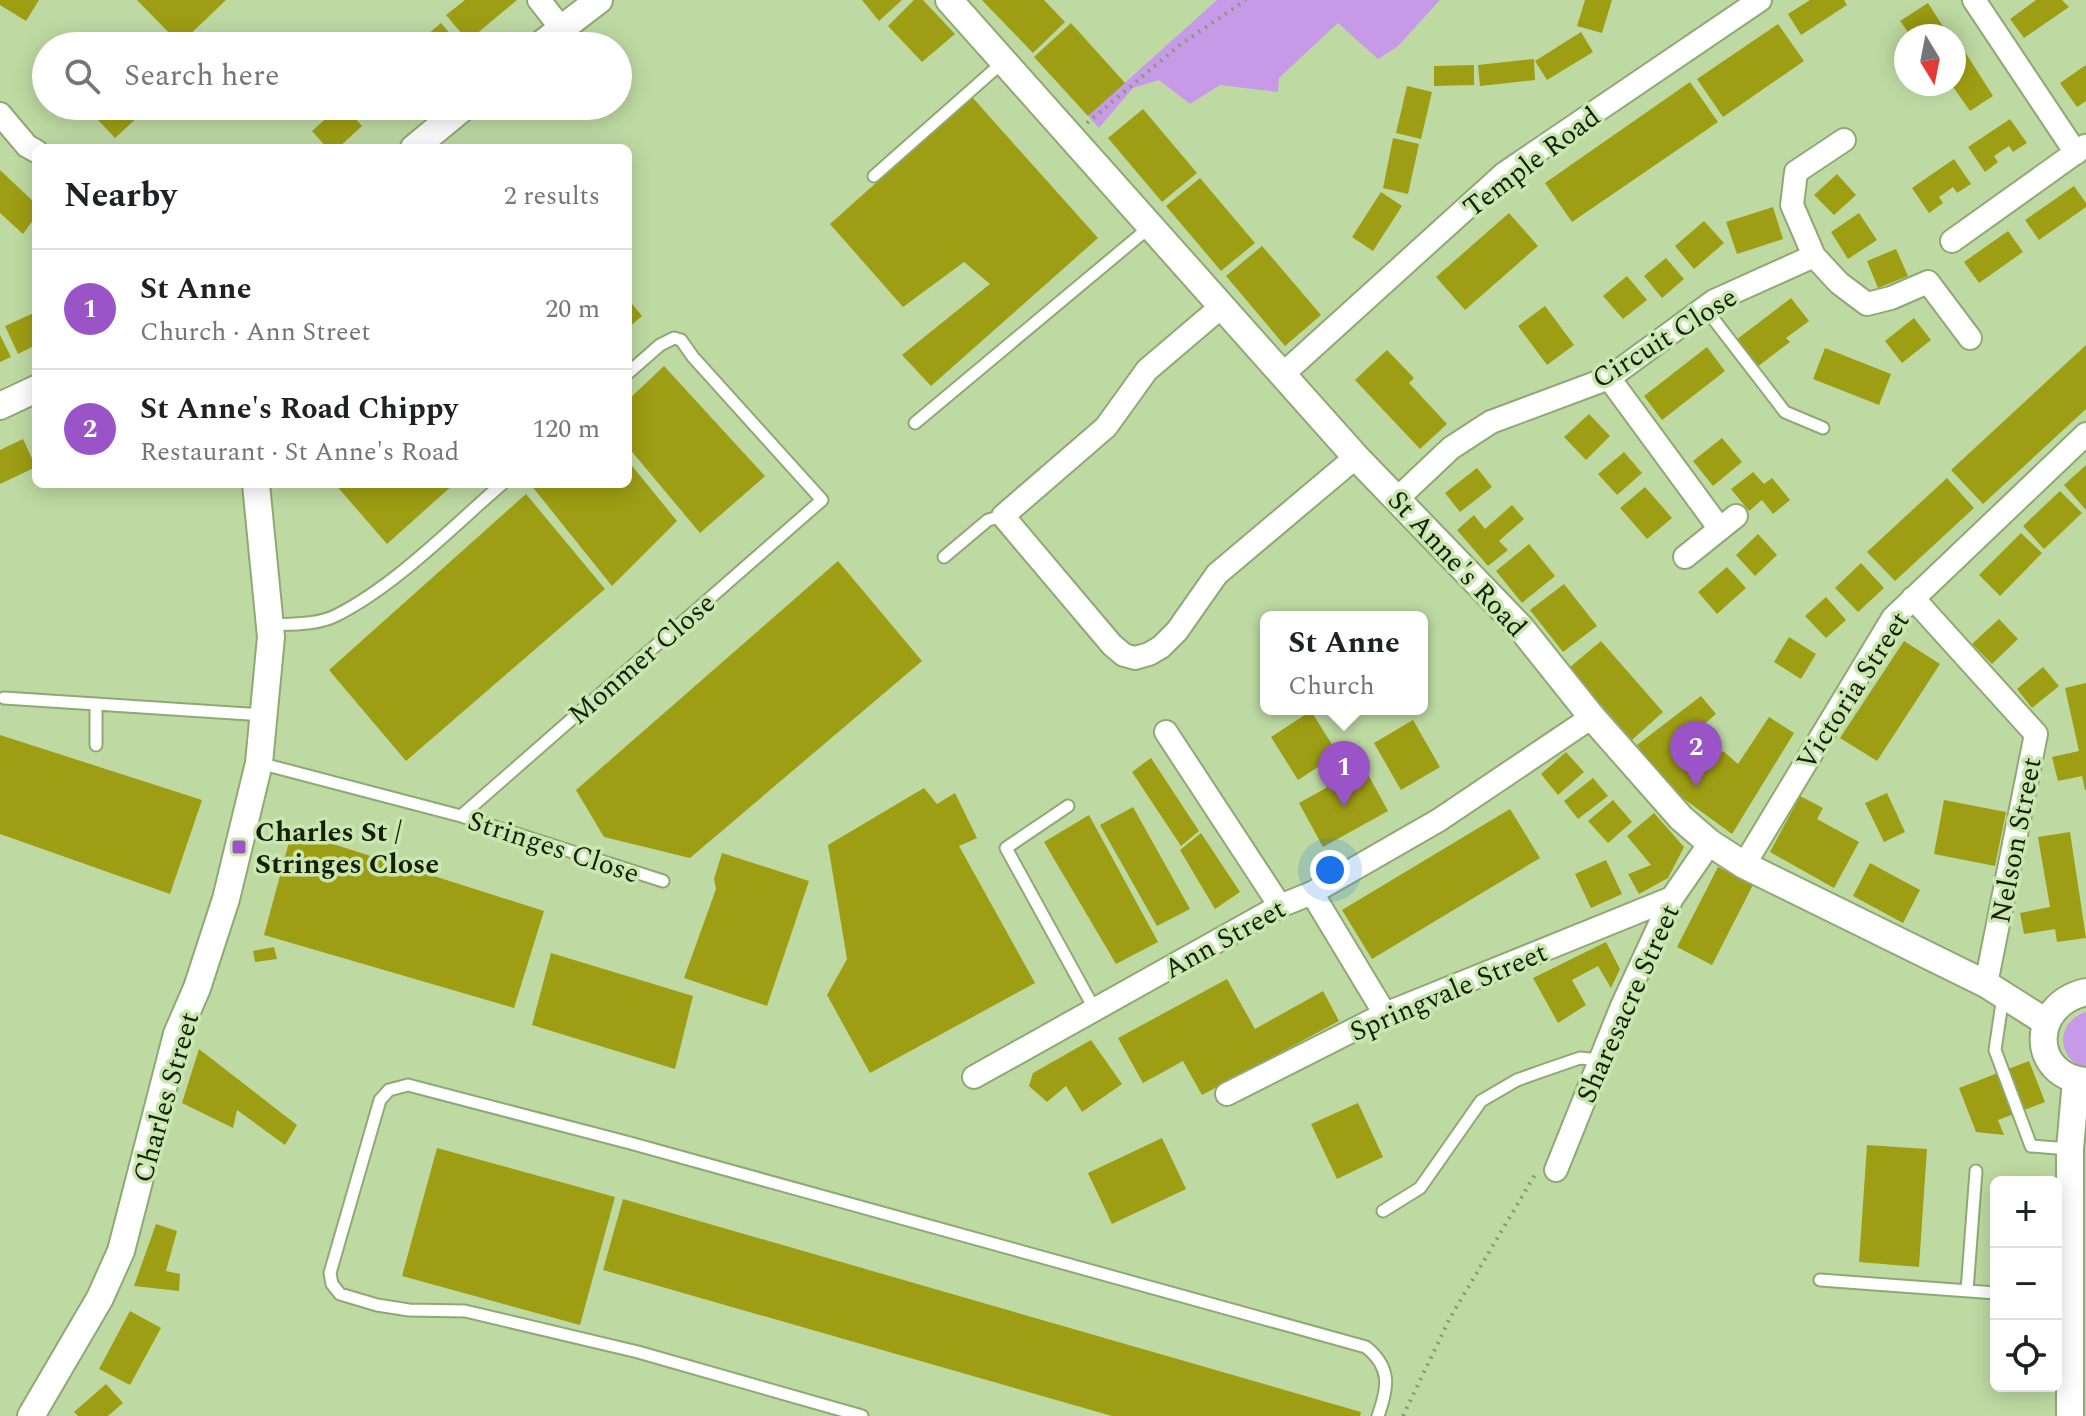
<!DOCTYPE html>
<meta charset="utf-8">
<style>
body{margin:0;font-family:Spectral,serif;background:#f2f2f2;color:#202124}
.controls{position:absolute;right:24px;bottom:24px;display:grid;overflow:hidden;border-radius:12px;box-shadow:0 4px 20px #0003}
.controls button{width:72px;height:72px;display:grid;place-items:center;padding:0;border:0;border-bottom:2px solid #e0e0e0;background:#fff;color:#202124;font:40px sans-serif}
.compass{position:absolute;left:1894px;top:24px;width:72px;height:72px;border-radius:50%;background:#fff;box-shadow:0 4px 20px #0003;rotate:170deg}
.you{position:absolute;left:1330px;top:870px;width:28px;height:28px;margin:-20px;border:6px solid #fff;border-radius:50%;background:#1a73e8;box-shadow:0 0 0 12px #1a73e833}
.badge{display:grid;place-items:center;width:52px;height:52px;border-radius:50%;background:#9a54c8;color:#fff;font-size:26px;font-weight:700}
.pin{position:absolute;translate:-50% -66px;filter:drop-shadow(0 2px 4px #0008)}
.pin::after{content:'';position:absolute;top:42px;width:28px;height:24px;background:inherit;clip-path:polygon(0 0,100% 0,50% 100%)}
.popup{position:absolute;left:1260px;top:611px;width:168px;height:104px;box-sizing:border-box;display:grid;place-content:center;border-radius:12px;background:#fff;filter:drop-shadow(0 2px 6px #0005);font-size:26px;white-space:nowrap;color:#757577}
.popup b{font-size:30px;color:#202124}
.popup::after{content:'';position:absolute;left:50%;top:100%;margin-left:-16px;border:16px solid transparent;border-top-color:#fff}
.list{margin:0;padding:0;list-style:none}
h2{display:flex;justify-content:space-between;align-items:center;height:104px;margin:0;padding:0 32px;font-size:34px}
h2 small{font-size:26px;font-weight:400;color:#757577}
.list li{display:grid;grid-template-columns:52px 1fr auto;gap:24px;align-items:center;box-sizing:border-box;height:120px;padding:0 32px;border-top:2px solid #e0e0e0}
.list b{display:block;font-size:30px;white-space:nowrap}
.list p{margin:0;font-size:26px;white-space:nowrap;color:#757577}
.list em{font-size:26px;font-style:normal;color:#757577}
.icon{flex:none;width:44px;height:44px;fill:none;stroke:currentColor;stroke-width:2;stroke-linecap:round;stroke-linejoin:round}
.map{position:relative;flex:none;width:2086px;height:1416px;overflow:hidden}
.search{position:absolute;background:#fff;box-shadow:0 4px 20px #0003;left:32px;top:32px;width:600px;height:88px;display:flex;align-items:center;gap:20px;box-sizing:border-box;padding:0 28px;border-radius:44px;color:#757577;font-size:30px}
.panel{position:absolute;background:#fff;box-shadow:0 4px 20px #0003;left:32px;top:144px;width:600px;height:344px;border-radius:12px}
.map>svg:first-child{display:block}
</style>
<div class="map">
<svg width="2086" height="1416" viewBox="0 0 2086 1416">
<rect width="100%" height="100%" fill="#bedaa2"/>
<path fill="#c69ae7" d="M1217,0H1440L1398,46L1378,59L1338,23L1279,78L1278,92L1220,85L1190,104L1159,80L1133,88L1099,128L1088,116Z
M2086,1012V1068C2055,1059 2056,1021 2086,1012Z"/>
<path fill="#9e9e14" d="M0,0H39L26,21L0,5Z
M137,0H226L180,44Z
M465,0H517L468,41L446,15Z
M862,0H902L879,21Z
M914,0H923L955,34L922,62L888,26Z
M982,0H1044L1065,22L1033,53Z
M1585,0H1612L1602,33L1577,26Z
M1810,0H1844L1847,5L1801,35L1788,14Z
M2036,0H2062L2069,7L2024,38L2010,19Z
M1928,3L1949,36H1911L1900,21Z
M441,23L459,44L414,46Z
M1071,23L1125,83L1088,116L1034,57Z
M1778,24L1804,61L1723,117L1697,79Z
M1581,32L1593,52L1547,80L1535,61Z
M1965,52L1993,96L1970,111L1951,84H1954V59Z
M1534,59L1535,80L1480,86L1478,65Z
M1474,65V85L1434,86V66Z
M2086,65V101L2077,107L2060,83Z
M1690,82L1718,122L1572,222L1545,183Z
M1407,86L1432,92L1421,139L1396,133Z
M972,97L1098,238L931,386L902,355L990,284L964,262L903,307L830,224Z
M85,106H132L140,115L115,138Z
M340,106H344L362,126L338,148H327L312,131Z
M1143,109L1197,173L1162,202L1108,138Z
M2010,119L2027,143L2013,152L2009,146L1994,156L1998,162L1985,172L1968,147Z
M1393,138L1419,144L1408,194L1383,188Z
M1954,159L1971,184L1957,193L1953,187L1939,197L1943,203L1929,213L1912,188Z
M0,170L36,204V216L23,234L0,213Z
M1837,174L1856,195L1834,215L1814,195Z
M1200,178L1255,243L1221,271L1166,206Z
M2074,186L2086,203V207L2039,240L2025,220Z
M1381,192L1402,206L1373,251L1352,237Z
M1773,207L1783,239L1737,254L1726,222Z
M1509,213L1538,246L1465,310L1436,277Z
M1859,213L1877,240L1848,259L1831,232Z
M1704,221L1724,243L1694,269L1675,246Z
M2008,231L2023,252L1979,283L1964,262Z
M1262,246L1321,315L1285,346L1226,276Z
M1896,249L1908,276L1878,288L1867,261Z
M1666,258L1684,279L1662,298L1644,276Z
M1627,276L1647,300L1623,319L1603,296Z
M1791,298L1809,321L1786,338L1790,342L1757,367L1736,340Z
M628,299L642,316L628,328Z
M1545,306L1574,345L1547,365L1518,326Z
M36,312V345L18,354L5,326Z
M1914,318L1931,340L1902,363L1885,341Z
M0,335L11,357L0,362Z
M2086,345V409L1983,504L1951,470Z
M1707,347L1725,371L1662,420L1644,396Z
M1825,348L1891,374L1879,405L1813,379Z
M1387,350L1414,378L1409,383L1447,424L1420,449L1355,380Z
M664,366L765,476L700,533L628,447V400Z
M1589,414L1610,436L1586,460L1564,437Z
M1722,438L1742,462L1713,486L1693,461Z
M23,439L36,467L0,484V450Z
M1624,452L1642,473L1617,495L1598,474Z
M628,461L677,521L612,586L531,485L628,484Z
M2086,465V510L2064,485Z
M1477,468L1492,487L1460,512L1445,493Z
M1753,472L1764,484L1772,478L1790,500L1773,514L1762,500L1749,511L1731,489Z
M1947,478L1974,508L1895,581L1867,552Z
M335,484H454L387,544Z
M1645,487L1672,518L1647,539L1620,508Z
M2060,491L2082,513L2044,549L2023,526Z
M526,494L605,589L406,761L329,670Z
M1512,505L1524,519L1499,541L1508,550L1488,566L1457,530L1474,515L1485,529Z
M2021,533L2042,553L2000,596L1979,575Z
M1758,534L1777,555L1755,576L1736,555Z
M1529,544L1555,576L1522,603L1496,571Z
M838,561L922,661L690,858L604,837L576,790Z
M1861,563L1884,588L1858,612L1835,588Z
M1727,567L1746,588L1717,614L1698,592Z
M1564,584L1597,626L1563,652L1530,610Z
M1826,597L1846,620L1826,638L1805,616Z
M1999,619L2018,639L1992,664L1972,644Z
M1789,637L1816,654L1801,679L1774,662Z
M1601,641L1663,712L1632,740L1569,668Z
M1904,641L1940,664L1877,761L1840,738Z
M2043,667L2059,686L2032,708L2017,689Z
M2086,683V790H2085L2082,776L2058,781L2052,757L2079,751L2065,688Z
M1701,696L1716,714L1672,752L1677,758L1692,745L1707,762L1723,751L1738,764L1769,717L1794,733L1732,834L1673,791L1637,745Z
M1311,711L1338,754L1298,780L1271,737Z
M1413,720L1440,767L1401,790L1374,743Z
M0,735L202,800L170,894L0,834Z
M1566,752L1584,772L1558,795L1541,774Z
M1151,758L1199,831L1181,846L1132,772Z
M1364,767L1388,811L1323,847L1299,803Z
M1593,778L1608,796L1578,819L1564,801Z
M924,788L937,804L955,793L977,838L959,846L1035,983L870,1073L827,995L847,959L828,845Z
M1887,793L1905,832L1884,842L1865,803Z
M1800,796L1823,808L1817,819L1859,842L1834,888L1770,852Z
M1613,800L1632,822L1608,843L1588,821Z
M1944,800L2006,812L1995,866L1934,854Z
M1133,807L1190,909L1157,926L1100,825Z
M1510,809L1540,858L1372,959L1342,910Z
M1654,813L1684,847L1668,878L1639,894L1628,874L1651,865L1627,836Z
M1089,815L1158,942L1116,964L1044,842Z
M292,831L544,911L514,1008L264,935Z
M2070,832L2086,938L2057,942L2055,929L2024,934L2020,913L2050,907L2038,837Z
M1201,833L1240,892L1215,909L1180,850Z
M722,853L809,881L767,1006L684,978L716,889L714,879Z
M1606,860L1622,894L1591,908L1575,874Z
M1870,863L1920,890L1903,923L1853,896Z
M1718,867L1753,885L1712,965L1677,947Z
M1606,942L1620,969L1611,988L1598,966L1572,980L1586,1005L1558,1023L1533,978Z
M274,947L277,959L255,962L253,951Z
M551,953L693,996L675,1069L532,1025Z
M1227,979L1255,1029L1323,991L1339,1021L1202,1095L1183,1061L1143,1083L1118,1038Z
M1091,1040L1122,1084L1082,1112L1066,1086L1047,1102L1029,1086L1033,1073Z
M199,1049L297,1125L285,1145L237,1110L233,1128L182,1103Z
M2029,1061L2045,1102L1998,1120L2004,1135L1976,1132L1959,1088Z
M1358,1103L1383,1157L1337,1179L1311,1124Z
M1162,1138L1186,1189L1112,1224L1088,1173Z
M1867,1145L1927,1149L1919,1267L1859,1262Z
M437,1148L615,1197L580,1325L402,1276Z
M623,1199L1361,1412L1360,1416H1112L603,1270Z
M156,1224L177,1231L166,1271L180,1274L179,1291L134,1286Z
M130,1311L161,1328L130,1385L99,1369Z
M106,1384L123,1403L108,1416H78L74,1412Z"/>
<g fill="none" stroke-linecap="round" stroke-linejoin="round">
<g stroke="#8ea973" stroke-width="15">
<path id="service" d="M874,176L1003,62
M1705,308L1785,412L1823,428
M915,423L1151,226
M944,557L988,520L1003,516
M270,625C292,624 318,625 337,615C396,585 451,528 502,484
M4,698L263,715
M96,745V704
M259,763L461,816L663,881
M1068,806L1006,848L1095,1010
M461,816L822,500L693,357L681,340L674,338L660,345L628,373
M2003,996L1995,1050L2031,1146L2069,1149
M1383,1211L1420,1188L1481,1101L1517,1080L1545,1070L1580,1058L1600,1060
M1820,1280L1996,1293
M1967,1291L1976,1171
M862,1416L638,1352L465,1311L409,1310L377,1305L340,1294L332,1284L330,1273L380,1100L389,1090L408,1085L630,1143L1366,1347C1392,1368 1388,1388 1378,1416"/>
</g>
<g stroke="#8ea973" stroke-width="26">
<path id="minor" d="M539,0L561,28
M1974,0L2076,153
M0,114L27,146L36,151
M1844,140L1796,172L1792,205L1814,256L1839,283L1867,304L1891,298L1928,282L1970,338
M1952,241L2085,146
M1221,307L1147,370L1106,427L1003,516L1112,645L1124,655L1135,658L1149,654L1161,647L1177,631L1217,574L1356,457
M1282,375L1505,173L1760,0
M1609,378L1720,529
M1397,499L1451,448L1491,422L1609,378L1714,301L1814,256
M1685,557L1736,516
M1913,598L2036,734L1986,984
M1166,732L1280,906
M1744,865L1893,618L2086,434
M1312,893L1385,1014
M974,1077L1280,906L1312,893L1439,820L1592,717
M1227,1094L1385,1014L1672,898
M1556,1170L1622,1006L1672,898L1710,843"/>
</g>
<g stroke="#8ea973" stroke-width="30">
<path id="tertiary" d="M949,0L1356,457L1521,628L1592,717L1681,818L1710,843L1744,865L1986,984L2046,1022
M539,46L599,0
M414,148L465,106
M0,406L36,389
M2086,992C2029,1005 2030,1076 2086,1081
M31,1416L100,1298L121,1251L177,1034L197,988L226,899L259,763L271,637L256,484
M2070,1416V1149L2076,1080"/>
</g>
<path stroke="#849a6e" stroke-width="4" stroke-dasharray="2 6" stroke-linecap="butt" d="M1087,123L1181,44L1246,0
M1403,1416L1450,1318L1536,1173"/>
<use href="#service" stroke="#fff" stroke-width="11"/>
<use href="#minor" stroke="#fff" stroke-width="22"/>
<use href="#tertiary" stroke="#fff" stroke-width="26"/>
</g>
<rect fill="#9a54c8" stroke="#cae7af" stroke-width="3" x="231" y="839" width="16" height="16" rx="4"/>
<g text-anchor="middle" stroke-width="7" stroke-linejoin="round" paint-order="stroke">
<g font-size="28" fill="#151f09" stroke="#cae7af">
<text transform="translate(1531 161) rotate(-37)" y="10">Temple Road</text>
<text transform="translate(1664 337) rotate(-32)" y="10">Circuit Close</text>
<text transform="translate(1458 563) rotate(47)" y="10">St Anne's Road</text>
<text transform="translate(641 658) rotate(-41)" y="10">Monmer Close</text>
<text transform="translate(1852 690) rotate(-57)" y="10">Victoria Street</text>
<text transform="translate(2015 840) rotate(-79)" y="10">Nelson Street</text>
<text transform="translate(554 846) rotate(18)" y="10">Stringes Close</text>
<text transform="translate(1224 938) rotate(-29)" y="10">Ann Street</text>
<text transform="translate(1448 991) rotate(-23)" y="10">Springvale Street</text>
<text transform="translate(1627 1003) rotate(-66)" y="10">Sharesacre Street</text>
<text transform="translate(165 1097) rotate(-74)" y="10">Charles Street</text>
</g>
<g font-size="28" font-weight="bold" fill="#151f09" stroke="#cae7af" text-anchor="start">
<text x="255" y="841">Charles St /<tspan x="255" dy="32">Stringes Close</tspan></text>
</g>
</g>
</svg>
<div class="controls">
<button>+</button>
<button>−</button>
<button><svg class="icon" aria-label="locate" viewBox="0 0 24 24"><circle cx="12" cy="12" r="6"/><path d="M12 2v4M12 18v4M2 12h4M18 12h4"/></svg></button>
</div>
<svg class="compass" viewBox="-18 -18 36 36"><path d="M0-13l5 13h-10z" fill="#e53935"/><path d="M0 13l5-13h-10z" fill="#757577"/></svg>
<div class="you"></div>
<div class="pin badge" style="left:1344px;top:807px">1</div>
<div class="popup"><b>St Anne</b>Church</div>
<div class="pin badge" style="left:1696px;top:787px">2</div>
<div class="search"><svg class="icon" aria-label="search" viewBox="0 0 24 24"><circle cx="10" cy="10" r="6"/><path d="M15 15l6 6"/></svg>Search here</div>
<section class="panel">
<h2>Nearby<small>2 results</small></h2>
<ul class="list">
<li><span class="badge">1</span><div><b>St Anne</b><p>Church · Ann Street</p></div><em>20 m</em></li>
<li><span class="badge">2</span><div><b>St Anne's Road Chippy</b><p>Restaurant · St Anne's Road</p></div><em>120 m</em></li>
</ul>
</section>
</div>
